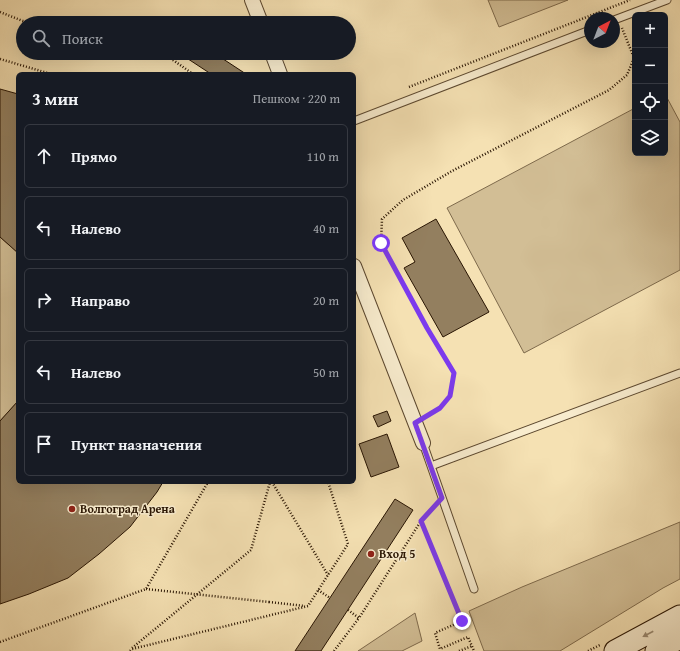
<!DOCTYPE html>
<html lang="ru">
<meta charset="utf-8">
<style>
body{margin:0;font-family:"Gentium Book Plus",serif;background:#242831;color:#f1f3f6}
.controls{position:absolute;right:12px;top:12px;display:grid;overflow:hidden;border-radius:6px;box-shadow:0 4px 16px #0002}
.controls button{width:36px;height:36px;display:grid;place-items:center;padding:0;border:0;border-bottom:1px solid #363941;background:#171b24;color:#f1f3f6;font:20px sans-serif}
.compass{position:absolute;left:584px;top:12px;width:36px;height:36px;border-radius:50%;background:#171b24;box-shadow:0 4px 16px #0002;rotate:42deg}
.stop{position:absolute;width:12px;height:12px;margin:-9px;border:3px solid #7c3aed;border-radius:50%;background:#fff}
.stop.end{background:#7c3aed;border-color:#fff;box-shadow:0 1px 4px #0008}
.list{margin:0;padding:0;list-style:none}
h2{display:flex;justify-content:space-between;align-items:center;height:52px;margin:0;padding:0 16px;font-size:17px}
h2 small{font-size:13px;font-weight:400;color:#9ea1a6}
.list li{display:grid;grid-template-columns:26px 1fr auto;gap:12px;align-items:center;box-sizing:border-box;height:64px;margin:0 8px 8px;padding:0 8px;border:1px solid #363941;border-radius:6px}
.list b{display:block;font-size:15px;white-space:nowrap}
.list em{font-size:13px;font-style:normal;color:#9ea1a6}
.icon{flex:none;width:22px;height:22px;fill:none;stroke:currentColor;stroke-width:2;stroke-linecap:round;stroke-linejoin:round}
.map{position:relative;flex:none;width:680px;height:651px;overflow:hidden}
.search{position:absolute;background:#171b24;box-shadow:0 4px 16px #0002;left:16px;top:16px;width:340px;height:44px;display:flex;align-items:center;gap:10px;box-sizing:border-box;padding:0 14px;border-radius:22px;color:#9ea1a6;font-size:15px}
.panel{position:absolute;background:#171b24;box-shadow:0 4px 16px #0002;left:16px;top:72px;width:340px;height:412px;border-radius:6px}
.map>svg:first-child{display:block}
</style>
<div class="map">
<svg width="680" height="651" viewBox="0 0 680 651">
<rect width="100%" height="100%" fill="#f5e1b3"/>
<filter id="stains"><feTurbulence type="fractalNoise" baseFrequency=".005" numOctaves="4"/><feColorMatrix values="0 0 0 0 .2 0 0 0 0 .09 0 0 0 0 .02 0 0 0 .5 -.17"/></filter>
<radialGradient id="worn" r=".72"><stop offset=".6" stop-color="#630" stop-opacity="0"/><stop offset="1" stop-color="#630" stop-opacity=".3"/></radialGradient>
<path fill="#d2be95" stroke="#7e6a4c" d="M488,0H568L499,27Z
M665,94L680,122V270L524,353L447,208L635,108V153H665Z
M0,237L18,253V401L0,421Z
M680,522V579L663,588L560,651H484L469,611L522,587Z
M415,613L422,641L402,651H358Z"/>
<path fill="#937f5f" stroke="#291503" d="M179,53H214L246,74H211Z
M0,89L18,94V253L0,237Z
M436,219L489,312L443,337L404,268L415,262L402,238Z
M18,401V482H163L157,492L130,527L99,554L68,578L29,594L0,604V421Z
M387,411L391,421L378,427L373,416Z
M387,434L399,467L371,477L359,444Z
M395,499L413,510L321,651H295Z"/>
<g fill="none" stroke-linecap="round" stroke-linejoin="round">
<g stroke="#5c482f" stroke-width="9">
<path id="lane" d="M614,20L667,0
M354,121L590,30
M423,443L474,589
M431,466L680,373"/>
</g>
<g stroke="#5c482f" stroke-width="16">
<path id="street" d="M252,0L261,23
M272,53L280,74
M354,266L423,443"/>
</g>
<g stroke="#291503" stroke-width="23">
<path id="secondary" d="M615,651L680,616
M656,651L680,638"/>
</g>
<path stroke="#291503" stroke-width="2.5" stroke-dasharray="1 2" stroke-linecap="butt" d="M0,12L28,23
M163,53L193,74
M0,59L51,74
M224,59L229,53
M409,87L630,0
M426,417L440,408L450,396L454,373L427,328L381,243L382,219L403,200L452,171L609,90L627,75L634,58L622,28
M272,482L328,575
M421,521L462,621L435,633L440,649L468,637L474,651
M318,590L330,598
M269,602L305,606
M348,610L359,618L421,521L435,506
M0,642L146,589L208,482
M132,648L251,550L270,482
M130,651L132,649L308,606L348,544L328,482
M334,651L359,618
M459,651L472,646
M588,651L600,645"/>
<use href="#lane" stroke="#f8ecce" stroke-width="7"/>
<use href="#street" stroke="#f8ecce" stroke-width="14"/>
<use href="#secondary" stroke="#f8ecce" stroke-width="21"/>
<path stroke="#291503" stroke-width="2.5" stroke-dasharray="1 2" stroke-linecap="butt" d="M146,589L269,602"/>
</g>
<defs><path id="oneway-solid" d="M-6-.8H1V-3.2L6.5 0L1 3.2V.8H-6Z"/></defs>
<use fill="#9b8b73" href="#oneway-solid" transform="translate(648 634) rotate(152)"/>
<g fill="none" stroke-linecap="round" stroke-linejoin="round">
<path stroke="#7c3aed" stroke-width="5" d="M381,243L427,328L454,373L450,396L440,408L415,423L442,498L421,521L462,621"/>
</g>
<g fill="#8f2418" stroke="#f8ecce" stroke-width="1.5">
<circle cx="72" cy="509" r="4"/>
<circle cx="371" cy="554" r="4"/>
</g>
<g text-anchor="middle" stroke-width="3" stroke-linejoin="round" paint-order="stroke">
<g font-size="12" font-weight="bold" fill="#291503" stroke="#f8ecce" text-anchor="start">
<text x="80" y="513">Волгоград Арена</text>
<text x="379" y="558">Вход 5</text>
</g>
</g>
<rect width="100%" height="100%" filter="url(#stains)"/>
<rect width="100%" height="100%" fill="url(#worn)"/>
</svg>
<div class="controls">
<button>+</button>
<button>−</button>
<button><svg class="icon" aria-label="locate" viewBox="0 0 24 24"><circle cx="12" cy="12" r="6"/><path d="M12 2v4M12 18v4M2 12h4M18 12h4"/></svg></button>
<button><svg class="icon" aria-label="layers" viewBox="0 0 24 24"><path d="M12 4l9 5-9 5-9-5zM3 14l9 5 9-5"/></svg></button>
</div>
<svg class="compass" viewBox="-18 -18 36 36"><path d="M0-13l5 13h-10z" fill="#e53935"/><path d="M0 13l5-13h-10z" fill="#9ea1a6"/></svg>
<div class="stop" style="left:381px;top:243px"></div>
<div class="stop end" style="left:462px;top:621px"></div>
<div class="search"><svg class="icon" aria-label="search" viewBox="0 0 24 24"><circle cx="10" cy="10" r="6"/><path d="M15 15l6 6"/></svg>Поиск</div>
<section class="panel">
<h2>3 мин<small>Пешком · 220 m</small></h2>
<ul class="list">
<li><svg class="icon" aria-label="ahead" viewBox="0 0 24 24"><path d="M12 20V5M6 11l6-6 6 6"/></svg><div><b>Прямо</b></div><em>110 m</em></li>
<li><svg class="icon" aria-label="left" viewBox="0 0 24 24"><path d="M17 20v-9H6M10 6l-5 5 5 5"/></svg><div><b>Налево</b></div><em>40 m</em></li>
<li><svg class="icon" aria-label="right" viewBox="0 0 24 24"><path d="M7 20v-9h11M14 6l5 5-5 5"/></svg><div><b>Направо</b></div><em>20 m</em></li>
<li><svg class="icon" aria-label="left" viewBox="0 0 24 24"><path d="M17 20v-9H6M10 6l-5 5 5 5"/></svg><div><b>Налево</b></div><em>50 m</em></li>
<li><svg class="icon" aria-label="arrive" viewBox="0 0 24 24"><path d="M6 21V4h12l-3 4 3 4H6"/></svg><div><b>Пункт назначения</b></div></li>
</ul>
</section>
</div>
